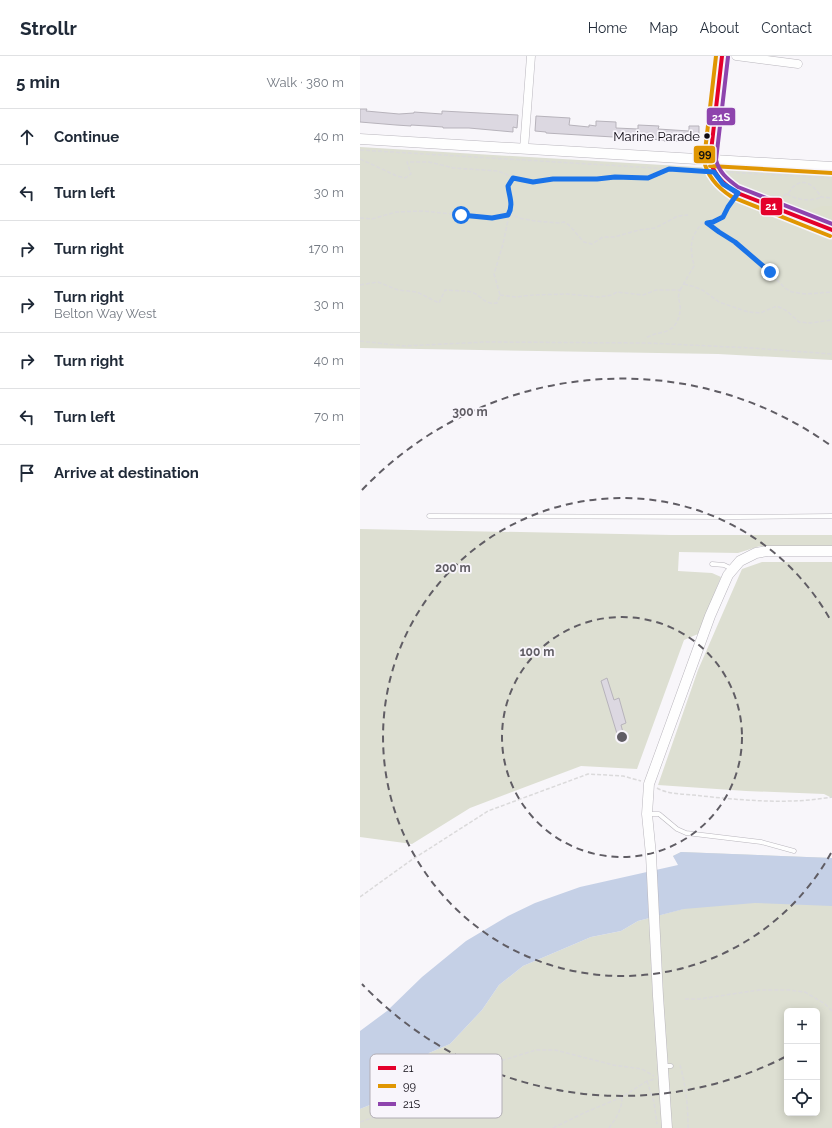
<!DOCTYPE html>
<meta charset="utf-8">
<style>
body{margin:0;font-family:Raleway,sans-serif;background:#f6f6f7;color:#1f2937}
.controls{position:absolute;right:12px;bottom:12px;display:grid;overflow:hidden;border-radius:6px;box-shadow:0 2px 10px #0003}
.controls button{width:36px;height:36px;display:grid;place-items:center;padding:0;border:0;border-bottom:1px solid #e0e1e3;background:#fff;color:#1f2937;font:20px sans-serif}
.stop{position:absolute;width:12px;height:12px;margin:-9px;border:3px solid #1a73e8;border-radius:50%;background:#fff}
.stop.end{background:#1a73e8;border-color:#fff;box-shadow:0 1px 4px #0008}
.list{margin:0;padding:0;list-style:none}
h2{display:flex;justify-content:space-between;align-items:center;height:52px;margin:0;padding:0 16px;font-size:17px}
h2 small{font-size:13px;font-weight:400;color:#747a83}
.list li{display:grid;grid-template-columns:26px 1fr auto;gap:12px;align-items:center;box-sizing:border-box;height:56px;padding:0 16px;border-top:1px solid #e0e1e3}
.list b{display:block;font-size:15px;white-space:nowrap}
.list p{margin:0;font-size:13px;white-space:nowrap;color:#747a83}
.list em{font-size:13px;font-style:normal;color:#747a83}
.icon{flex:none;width:22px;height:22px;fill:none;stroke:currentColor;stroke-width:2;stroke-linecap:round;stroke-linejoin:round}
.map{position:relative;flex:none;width:472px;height:1072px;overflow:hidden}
header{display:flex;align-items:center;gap:24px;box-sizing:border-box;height:56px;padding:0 20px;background:#fff;border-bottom:1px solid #e0e1e3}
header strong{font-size:19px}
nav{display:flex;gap:22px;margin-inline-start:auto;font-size:14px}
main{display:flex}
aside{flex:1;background:#fff}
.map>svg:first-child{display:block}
</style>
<header>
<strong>Strollr</strong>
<nav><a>Home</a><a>Map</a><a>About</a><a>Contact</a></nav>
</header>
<main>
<aside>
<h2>5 min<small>Walk · 380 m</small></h2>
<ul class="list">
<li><svg class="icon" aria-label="ahead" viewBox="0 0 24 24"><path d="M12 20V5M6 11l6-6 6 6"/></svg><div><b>Continue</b></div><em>40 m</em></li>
<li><svg class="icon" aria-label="left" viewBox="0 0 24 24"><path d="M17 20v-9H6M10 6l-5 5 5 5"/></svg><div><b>Turn left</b></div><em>30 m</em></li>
<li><svg class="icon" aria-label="right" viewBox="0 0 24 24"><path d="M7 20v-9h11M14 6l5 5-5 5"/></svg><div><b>Turn right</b></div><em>170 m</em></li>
<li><svg class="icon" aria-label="right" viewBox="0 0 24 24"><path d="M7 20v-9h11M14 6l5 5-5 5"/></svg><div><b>Turn right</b><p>Belton Way West</p></div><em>30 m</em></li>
<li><svg class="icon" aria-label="right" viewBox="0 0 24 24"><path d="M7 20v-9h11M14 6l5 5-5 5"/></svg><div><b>Turn right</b></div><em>40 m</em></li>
<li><svg class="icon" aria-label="left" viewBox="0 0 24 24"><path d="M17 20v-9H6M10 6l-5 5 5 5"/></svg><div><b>Turn left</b></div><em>70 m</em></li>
<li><svg class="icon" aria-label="arrive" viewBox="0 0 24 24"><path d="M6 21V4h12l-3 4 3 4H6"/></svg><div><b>Arrive at destination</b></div></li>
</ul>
</aside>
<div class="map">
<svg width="472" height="1072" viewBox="0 0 472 1072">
<rect width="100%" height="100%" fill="#f8f6fa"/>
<path fill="#dddfd2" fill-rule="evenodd" d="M0,91L472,119V304L358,298L0,292Z
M0,473L311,479H472V490H400L378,497L319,496L318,515L352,517L361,521L338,578L324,584L277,713L221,710L110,752L52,788L0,781Z
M402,506H472V742L464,738L386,735L298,729L338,614L382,513Z
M321,796L472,802V1072H0V1053L57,1030L69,997L90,988L122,954L139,929L163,910L231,881L261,875L278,865L323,853L319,809L313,800ZM427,955H457V1057H427Z"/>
<path fill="#dddfce" d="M462,150H472V163L450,154Z"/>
<path fill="#c5d0e6" d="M321,796L472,802V850L395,847L324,853L278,865L261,875L231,881L163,910L139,929L122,954L90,988L69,997L57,1030L0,1053V975L27,955L62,921L106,885L148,860L175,847L220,831L318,809L313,800Z"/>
<path fill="#dcd8e1" stroke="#b7b3bb" d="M0,53H7L6,55L39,58L54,57V56L82,58V55L158,59L157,72L153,71V76L109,72H83V71L51,69V70L36,69L0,66Z
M176,60L210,62L209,69L229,71V69L236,70V65L256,66V72L278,73V69L299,70L298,73L329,75V70H339V85H304V84L186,77V76L175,75Z
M247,622L254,644L259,642L266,667L261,669L264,680L258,681L241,625Z"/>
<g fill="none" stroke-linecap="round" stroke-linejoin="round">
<g stroke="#b9b6bd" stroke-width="5">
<path id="service" d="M69,460L377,461L472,460
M352,508L364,509L372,513
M287,758H299L317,773L326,777L401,786L434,795
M303,1010H311"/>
</g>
<g stroke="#b9b6bd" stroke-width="9">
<path id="minor" d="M376,0L438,8
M164,93L171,0"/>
</g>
<g stroke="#b9b6bd" stroke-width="11">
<path id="tertiary" d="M362,0L350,104C353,120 362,127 375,136L472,174
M0,83L472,111
M307,1072L298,940L291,799L287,758L289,728L350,560L368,519L380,505L396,497L407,495H472"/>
</g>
<path stroke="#dbdadb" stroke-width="1.5" stroke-dasharray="4 2" stroke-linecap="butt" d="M0,94L344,115
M0,103L37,120L45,122L51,118L47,106H69L94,112L138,115L155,122L173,126L193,123H237L255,121L288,122L307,114
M364,116L472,122
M427,138C437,144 451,146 461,141
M411,140C416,140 423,141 427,138C430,136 431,133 433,131C445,120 455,131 461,141L472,142
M149,157L159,162L175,165L199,167L204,166L209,169L224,186L232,188L243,181H254L279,174L295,172L318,160L328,159
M0,162L12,163L36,156L63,155L132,162L149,159
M347,167L359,176L375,186L409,216L425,232L432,236L446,238L472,236
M324,228L335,231L344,235L359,246L388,256L400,257L417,250L427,255L439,266L450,267L472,264
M0,229L18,226L38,234L57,236L79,247L85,234C93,235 103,234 111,236C122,239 123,249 137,247L140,239L134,218L143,188L149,159C153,149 149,140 148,130L153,121
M320,234L334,210C330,191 329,183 342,167C364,165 361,160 373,145
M140,239L156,241L173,239L207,238L239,241L252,239L257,236L283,239L296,234H320C317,243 319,242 320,249C321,259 317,270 309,274C301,278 292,277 285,283
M0,285L44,290L126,286L288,287L392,292L472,298
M297,732C307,738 322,738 333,739C379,744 427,749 472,741
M0,841L50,805L128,755L228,718L263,720L281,725
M325,943H339L399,934H429L445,936L465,948L472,955
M320,1009C326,1030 328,1050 328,1072
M287,1025L294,1046L297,1068
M0,1066L47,1050L68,1035L96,1019L115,1011L134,1007L176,994H195L253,1009L282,1013L294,1020
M193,1072L226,1056L262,1041L287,1025L296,1023
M249,1072C256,1062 262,1054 262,1041"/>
<use href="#service" stroke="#fefefe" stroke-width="4"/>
<use href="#minor" stroke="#fefefe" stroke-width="8"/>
<use href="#tertiary" stroke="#fefefe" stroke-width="10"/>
<g stroke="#f8f5fb" stroke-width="7">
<path id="bus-1" d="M362,0L350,104C354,119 363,127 375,136L472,174"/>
</g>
<g stroke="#f8f5fb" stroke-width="7">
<path id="bus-2" d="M356,0L344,104C347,121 358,132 372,141L470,180
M350,110L472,117"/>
</g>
<g stroke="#f8f5fb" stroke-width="7">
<path id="bus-3" d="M368,1L356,104C359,116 367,123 378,131L472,168"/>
</g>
<use href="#bus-1" stroke="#e4002b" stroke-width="4"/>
<use href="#bus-2" stroke="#e09602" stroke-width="4"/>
<use href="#bus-3" stroke="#8e44ad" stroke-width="4"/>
</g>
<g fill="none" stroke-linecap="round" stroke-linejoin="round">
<path stroke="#1a73e8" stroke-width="5" d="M101,159L132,162L148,159C154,149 149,140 148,130L153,122L173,126L193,123H237L255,121L288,122L309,113L354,116L363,128L378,137L368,151L363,161L353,166L347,167L359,176L375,186L410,216"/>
</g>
<g fill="none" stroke="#605d64" stroke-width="2" stroke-dasharray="7 5">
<circle cx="262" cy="681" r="120"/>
<path d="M471 797A239 239 0 1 1 471 565"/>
<path d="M425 1001A359 359 0 0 1 2 928M2 434A359 359 0 0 1 470 389"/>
</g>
<circle fill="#0e0a13" stroke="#f8f5fb" stroke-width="1.5" cx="347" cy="80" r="3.5"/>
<g text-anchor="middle" stroke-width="3.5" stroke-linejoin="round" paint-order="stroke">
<g font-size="13" fill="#0e0a13" stroke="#f8f5fb" text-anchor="end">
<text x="340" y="85">Marine Parade</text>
</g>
</g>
<rect x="10" y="998" width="132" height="64" rx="6" fill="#f8f5fb" stroke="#b2aeb5" stroke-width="1"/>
<rect x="18" y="1010" width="18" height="4" fill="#e4002b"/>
<rect x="18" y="1028" width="18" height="4" fill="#e09602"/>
<rect x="18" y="1046" width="18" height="4" fill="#8e44ad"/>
<g font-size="11" fill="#0e0a13">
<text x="43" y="1016">21</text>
<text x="43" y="1034">99</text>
<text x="43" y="1052">21S</text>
</g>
<circle cx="262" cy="681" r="6" fill="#605d64" stroke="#f8f5fb" stroke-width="2"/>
<g font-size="12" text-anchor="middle" font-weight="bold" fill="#605d64" stroke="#f8f5fb" stroke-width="3.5" stroke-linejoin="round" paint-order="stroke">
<text x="110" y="360">300 m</text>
<text x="93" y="516">200 m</text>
<text x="177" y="600">100 m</text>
</g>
<g stroke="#f8f5fb" stroke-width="1.5">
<rect x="346" y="51" width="30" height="19" rx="4" fill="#8e44ad"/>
<rect x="333" y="89" width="23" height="19" rx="4" fill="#e09602"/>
<rect x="400" y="141" width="23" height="19" rx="4" fill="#e4002b"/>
</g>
<g font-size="11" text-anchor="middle" font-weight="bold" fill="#fff">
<text x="361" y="65">21S</text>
<text x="411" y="154">21</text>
</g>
<g font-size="11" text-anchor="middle" font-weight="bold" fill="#111">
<text x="345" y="102">99</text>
</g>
</svg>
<div class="controls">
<button>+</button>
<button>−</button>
<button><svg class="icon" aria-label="locate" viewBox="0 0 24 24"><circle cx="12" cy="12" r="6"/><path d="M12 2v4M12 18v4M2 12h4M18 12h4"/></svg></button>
</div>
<div class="stop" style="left:101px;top:159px"></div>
<div class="stop end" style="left:410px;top:216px"></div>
</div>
</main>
